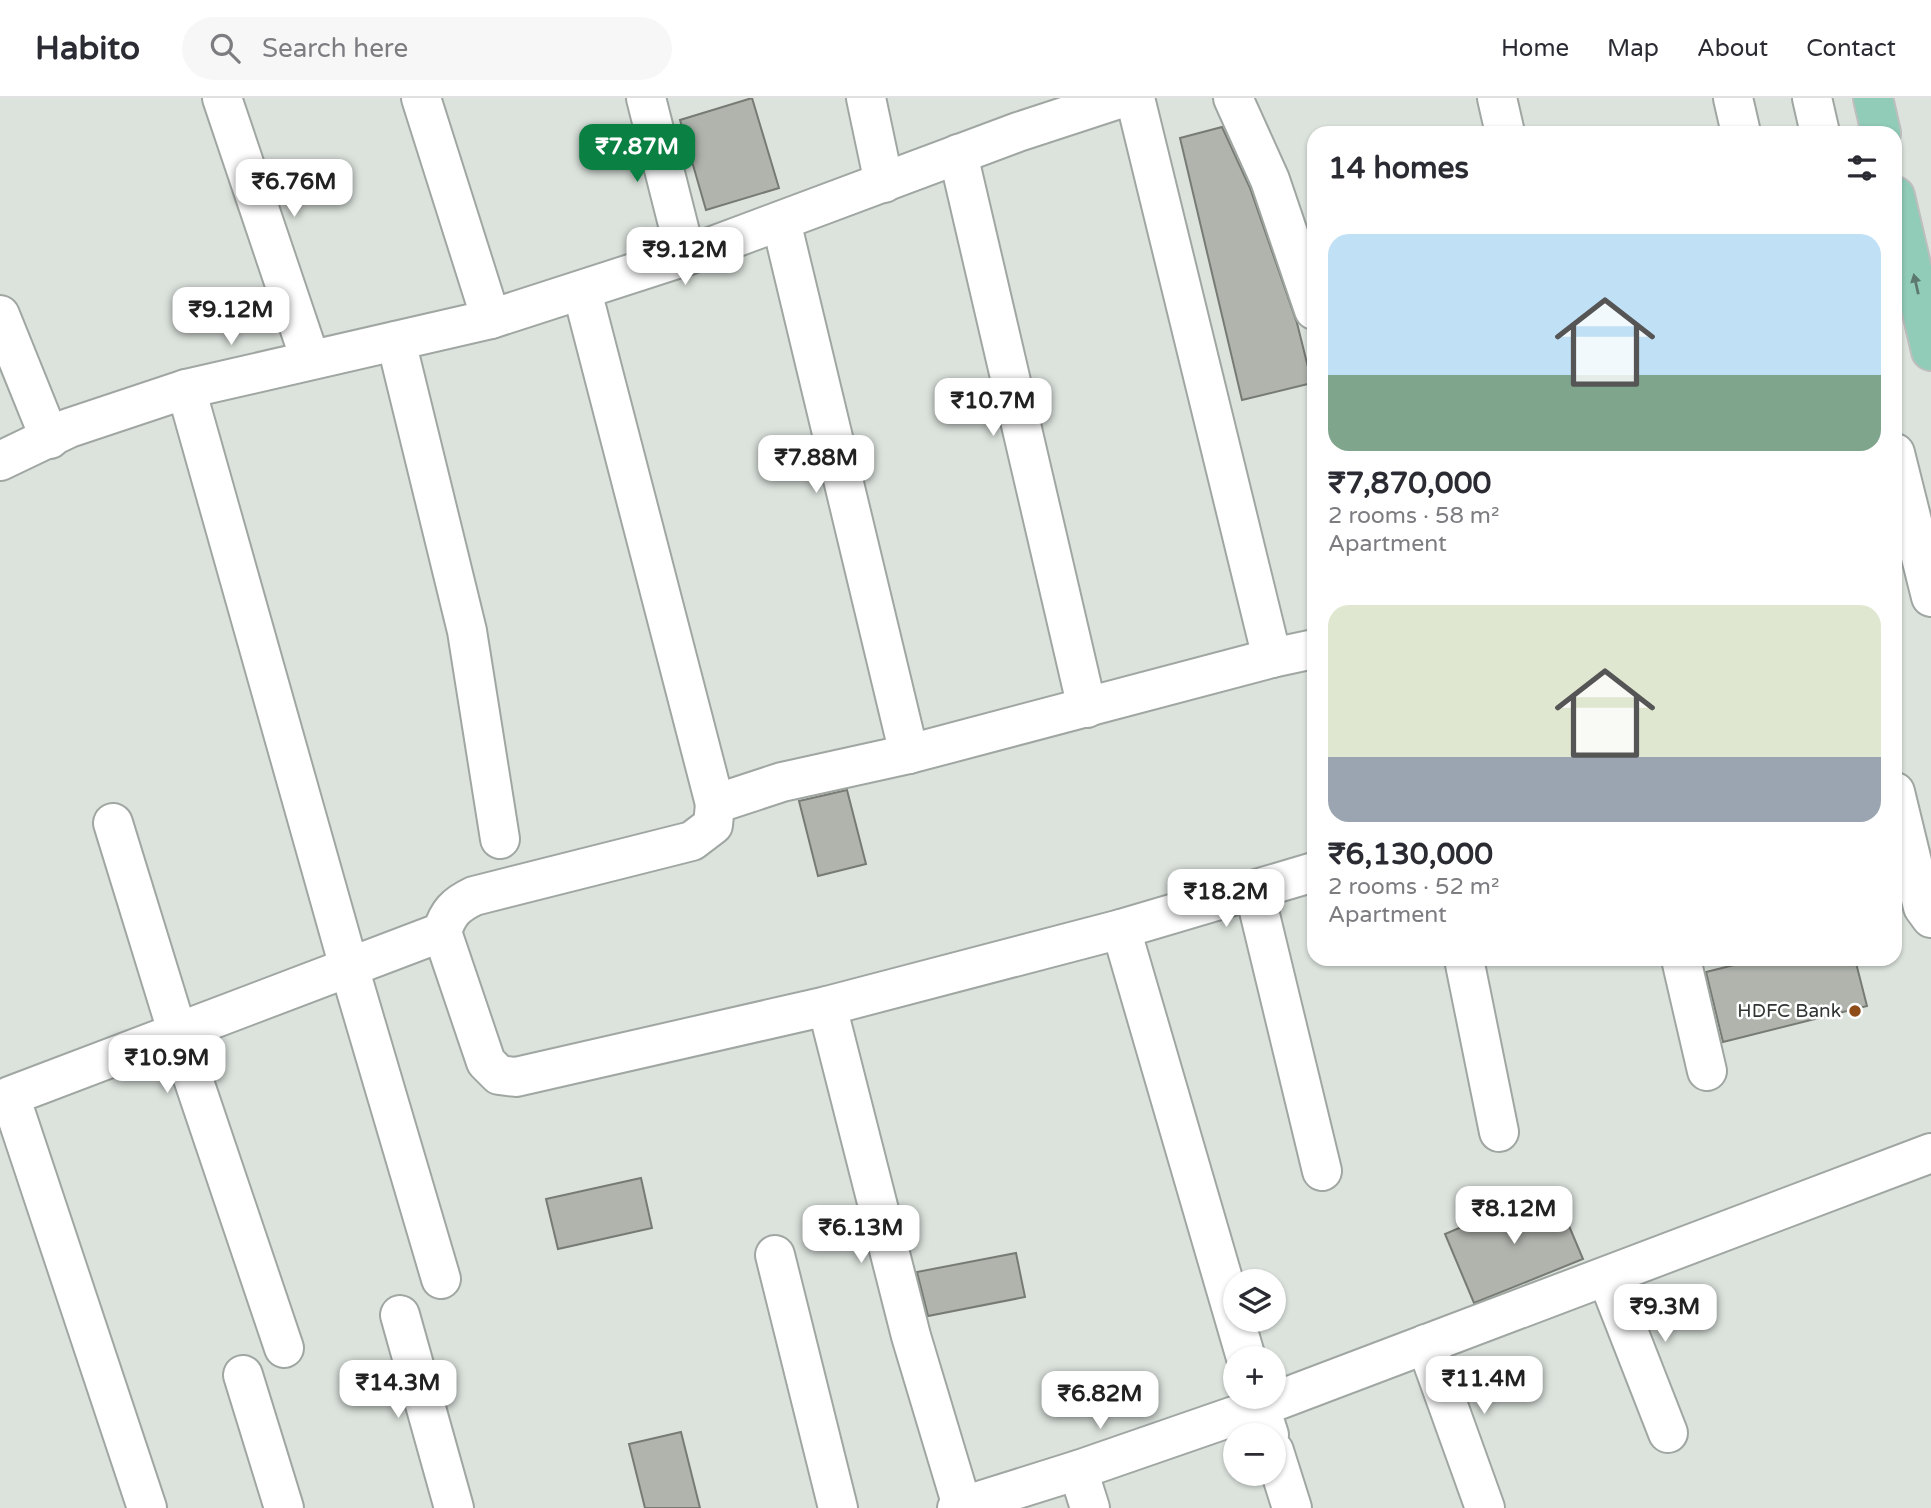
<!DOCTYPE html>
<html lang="en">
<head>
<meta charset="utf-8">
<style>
	body { margin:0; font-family:"Varela Round",sans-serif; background:#f7f7f7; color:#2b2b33; height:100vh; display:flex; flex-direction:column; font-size:26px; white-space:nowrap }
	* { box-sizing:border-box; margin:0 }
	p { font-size:23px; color:#7c7c81 }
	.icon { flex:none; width:38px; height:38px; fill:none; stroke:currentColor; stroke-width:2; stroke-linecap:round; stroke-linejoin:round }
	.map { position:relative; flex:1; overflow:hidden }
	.details { position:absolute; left:1307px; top:28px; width:595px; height:840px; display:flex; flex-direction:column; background:#fff; border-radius:21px; box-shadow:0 2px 5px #0004 }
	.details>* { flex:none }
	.buttons { position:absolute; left:1223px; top:1171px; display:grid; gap:14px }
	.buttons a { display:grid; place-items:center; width:63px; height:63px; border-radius:50%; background:#fff; box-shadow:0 2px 5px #0004; font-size:35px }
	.price { position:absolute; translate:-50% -60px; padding:0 16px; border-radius:14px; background:#fff; color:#222; font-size:23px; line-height:46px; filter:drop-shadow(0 2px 4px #0008) }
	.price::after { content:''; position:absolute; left:50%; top:42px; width:21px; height:16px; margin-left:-10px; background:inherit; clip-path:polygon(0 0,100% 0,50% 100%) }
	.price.on { background:#0b8043; color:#fff }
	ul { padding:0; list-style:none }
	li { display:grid; align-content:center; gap:14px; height:371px; padding:0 21px }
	li span { display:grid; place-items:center; height:217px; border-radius:21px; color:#555 }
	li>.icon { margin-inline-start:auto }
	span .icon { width:126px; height:126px; fill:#fffc; stroke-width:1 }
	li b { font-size:30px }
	h2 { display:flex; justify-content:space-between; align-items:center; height:84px; padding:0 21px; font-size:30px }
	header { display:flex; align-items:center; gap:42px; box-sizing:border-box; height:98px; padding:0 35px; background:#fff; border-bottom:2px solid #e1e1e2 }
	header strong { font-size:33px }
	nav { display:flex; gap:38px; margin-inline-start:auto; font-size:24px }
	.search { width:490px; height:63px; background:#f7f7f7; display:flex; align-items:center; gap:18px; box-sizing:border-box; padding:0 24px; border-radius:38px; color:#7c7c81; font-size:26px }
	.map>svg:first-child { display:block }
	.building { fill:#b0b4ad; stroke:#777b74; stroke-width:2 }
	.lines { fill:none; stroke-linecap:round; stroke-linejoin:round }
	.minor-casing { stroke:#a0a7a2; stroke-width:42 }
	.major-casing { stroke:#bdbebd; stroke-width:42 }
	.minor { stroke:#fff; stroke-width:38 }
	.major { stroke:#91ccb9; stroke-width:38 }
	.oneway { fill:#5c786f }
	.poi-dot { fill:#8e4d18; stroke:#fff; stroke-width:2.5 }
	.labels { text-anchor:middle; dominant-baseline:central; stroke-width:5; stroke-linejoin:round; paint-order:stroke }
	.poi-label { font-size:19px; fill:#313432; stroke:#fff; text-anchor:end }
</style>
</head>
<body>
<header>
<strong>Habito</strong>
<div class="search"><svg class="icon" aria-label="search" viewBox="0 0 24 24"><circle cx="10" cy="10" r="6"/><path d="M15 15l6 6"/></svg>Search here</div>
<nav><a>Home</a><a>Map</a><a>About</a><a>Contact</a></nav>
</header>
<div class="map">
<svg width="1931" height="1410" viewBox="0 0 1931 1410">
	<rect width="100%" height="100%" fill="#dce3dd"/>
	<g class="building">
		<polygon points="752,0 779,90 706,112 680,22"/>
		<polygon points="1222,29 1250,90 1297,225 1312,285 1242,302 1180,40"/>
		<polygon points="847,692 866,766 818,778 799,703"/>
		<polygon points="1758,861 1855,861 1867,908 1723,944 1706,874"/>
		<polygon points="641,1080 652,1130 558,1151 546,1101"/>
		<polygon points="1553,1090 1583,1161 1474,1205 1445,1136"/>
		<polygon points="1016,1155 1025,1199 928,1218 917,1174"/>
		<polygon points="681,1334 700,1410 645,1410 629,1346"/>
	</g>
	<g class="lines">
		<g class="minor-casing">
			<g id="minor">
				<polyline points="222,0 310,261"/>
				<polyline points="421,0 491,221 686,158 1018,34 1122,0"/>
				<polyline points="646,0 686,158"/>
				<polyline points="866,0 884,85"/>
				<polyline points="1135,0 1272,560"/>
				<polyline points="1233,0 1270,82 1314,212"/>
				<polyline points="1497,0 1505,35"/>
				<polyline points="1733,0 1741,35"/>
				<polyline points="1812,0 1820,35"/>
				<polyline points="958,56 1087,610"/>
				<polyline points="781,123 909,656"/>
				<polyline points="582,193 715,706"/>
				<polyline points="0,217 50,341"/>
				<polyline points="396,243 467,533 500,741"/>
				<polyline points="186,291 349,869 441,1181"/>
				<polyline points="1895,355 1931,499"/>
				<polyline points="0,363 69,330 186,291 491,221"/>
				<polyline points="1895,694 1923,809 1931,820"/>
				<polyline points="113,725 177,933 284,1250"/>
				<polyline points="1254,792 1322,1073"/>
				<polyline points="1121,831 1314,774"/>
				<polyline points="442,834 486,964 499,977 516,979 827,908 1121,831 1246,1260"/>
				<polyline points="1464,861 1499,1034"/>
				<polyline points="1681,861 1707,973"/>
				<polyline points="827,908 911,1238 962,1408"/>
				<polyline points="775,1157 838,1410"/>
				<polyline points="1607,1179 1668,1335"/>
				<polyline points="400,1217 454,1410"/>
				<polyline points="1426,1246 1485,1410"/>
				<polyline points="243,1277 284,1410"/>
				<polyline points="1269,1337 1260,1309 1931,1055"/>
				<polyline points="1274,1353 1292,1410"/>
				<polyline points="1078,1372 1090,1410"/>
				<path d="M147 1410 10 998 442 834C448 815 455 807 474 798L692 743 713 727 715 706 782 684 909 656 1272 560 1314 551"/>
				<polyline points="957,1410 1078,1372 1260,1309 1257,1298"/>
			</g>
		</g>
		<g class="major-casing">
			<g id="major">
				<polyline points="1873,0 1881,35"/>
				<polyline points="1895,98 1931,253"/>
			</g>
		</g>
		<use href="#minor" class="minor"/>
		<use href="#major" class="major"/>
	</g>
	<defs><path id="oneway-solid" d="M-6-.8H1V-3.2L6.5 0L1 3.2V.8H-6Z" transform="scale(1.75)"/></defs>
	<use class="oneway" href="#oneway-solid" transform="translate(1916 186) rotate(-103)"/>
	<circle class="poi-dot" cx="1855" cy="913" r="7"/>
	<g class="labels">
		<g class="poi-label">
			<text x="1841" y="913">HDFC Bank</text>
		</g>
	</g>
</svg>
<div class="buttons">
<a><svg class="icon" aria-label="layers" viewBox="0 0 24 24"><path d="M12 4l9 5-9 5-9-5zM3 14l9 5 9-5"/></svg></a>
<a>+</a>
<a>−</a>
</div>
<b class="price on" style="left:637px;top:86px">₹7.87M</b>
<b class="price" style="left:294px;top:121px">₹6.76M</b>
<b class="price" style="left:685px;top:189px">₹9.12M</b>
<b class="price" style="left:231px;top:249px">₹9.12M</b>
<b class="price" style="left:993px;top:340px">₹10.7M</b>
<b class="price" style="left:816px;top:397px">₹7.88M</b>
<b class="price" style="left:1226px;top:831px">₹18.2M</b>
<b class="price" style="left:167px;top:997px">₹10.9M</b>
<b class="price" style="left:1514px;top:1148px">₹8.12M</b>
<b class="price" style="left:861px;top:1167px">₹6.13M</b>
<b class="price" style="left:1665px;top:1246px">₹9.3M</b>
<b class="price" style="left:1484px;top:1318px">₹11.4M</b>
<b class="price" style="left:398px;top:1322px">₹14.3M</b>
<b class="price" style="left:1100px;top:1333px">₹6.82M</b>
<section class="details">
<h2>14 homes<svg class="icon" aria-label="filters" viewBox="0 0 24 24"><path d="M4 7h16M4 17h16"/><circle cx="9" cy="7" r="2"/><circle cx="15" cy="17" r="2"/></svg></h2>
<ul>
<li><span style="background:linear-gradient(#bfe0f5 65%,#7fa58c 0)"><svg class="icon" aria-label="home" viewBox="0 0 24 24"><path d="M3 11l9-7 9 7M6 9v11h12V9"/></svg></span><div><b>₹7,870,000</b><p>2 rooms · 58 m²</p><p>Apartment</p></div></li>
<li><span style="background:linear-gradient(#dfe7d0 70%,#9aa5b1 0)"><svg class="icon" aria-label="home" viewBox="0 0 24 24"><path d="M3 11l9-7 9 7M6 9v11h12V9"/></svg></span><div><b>₹6,130,000</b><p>2 rooms · 52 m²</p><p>Apartment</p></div></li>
</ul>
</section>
</div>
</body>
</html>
